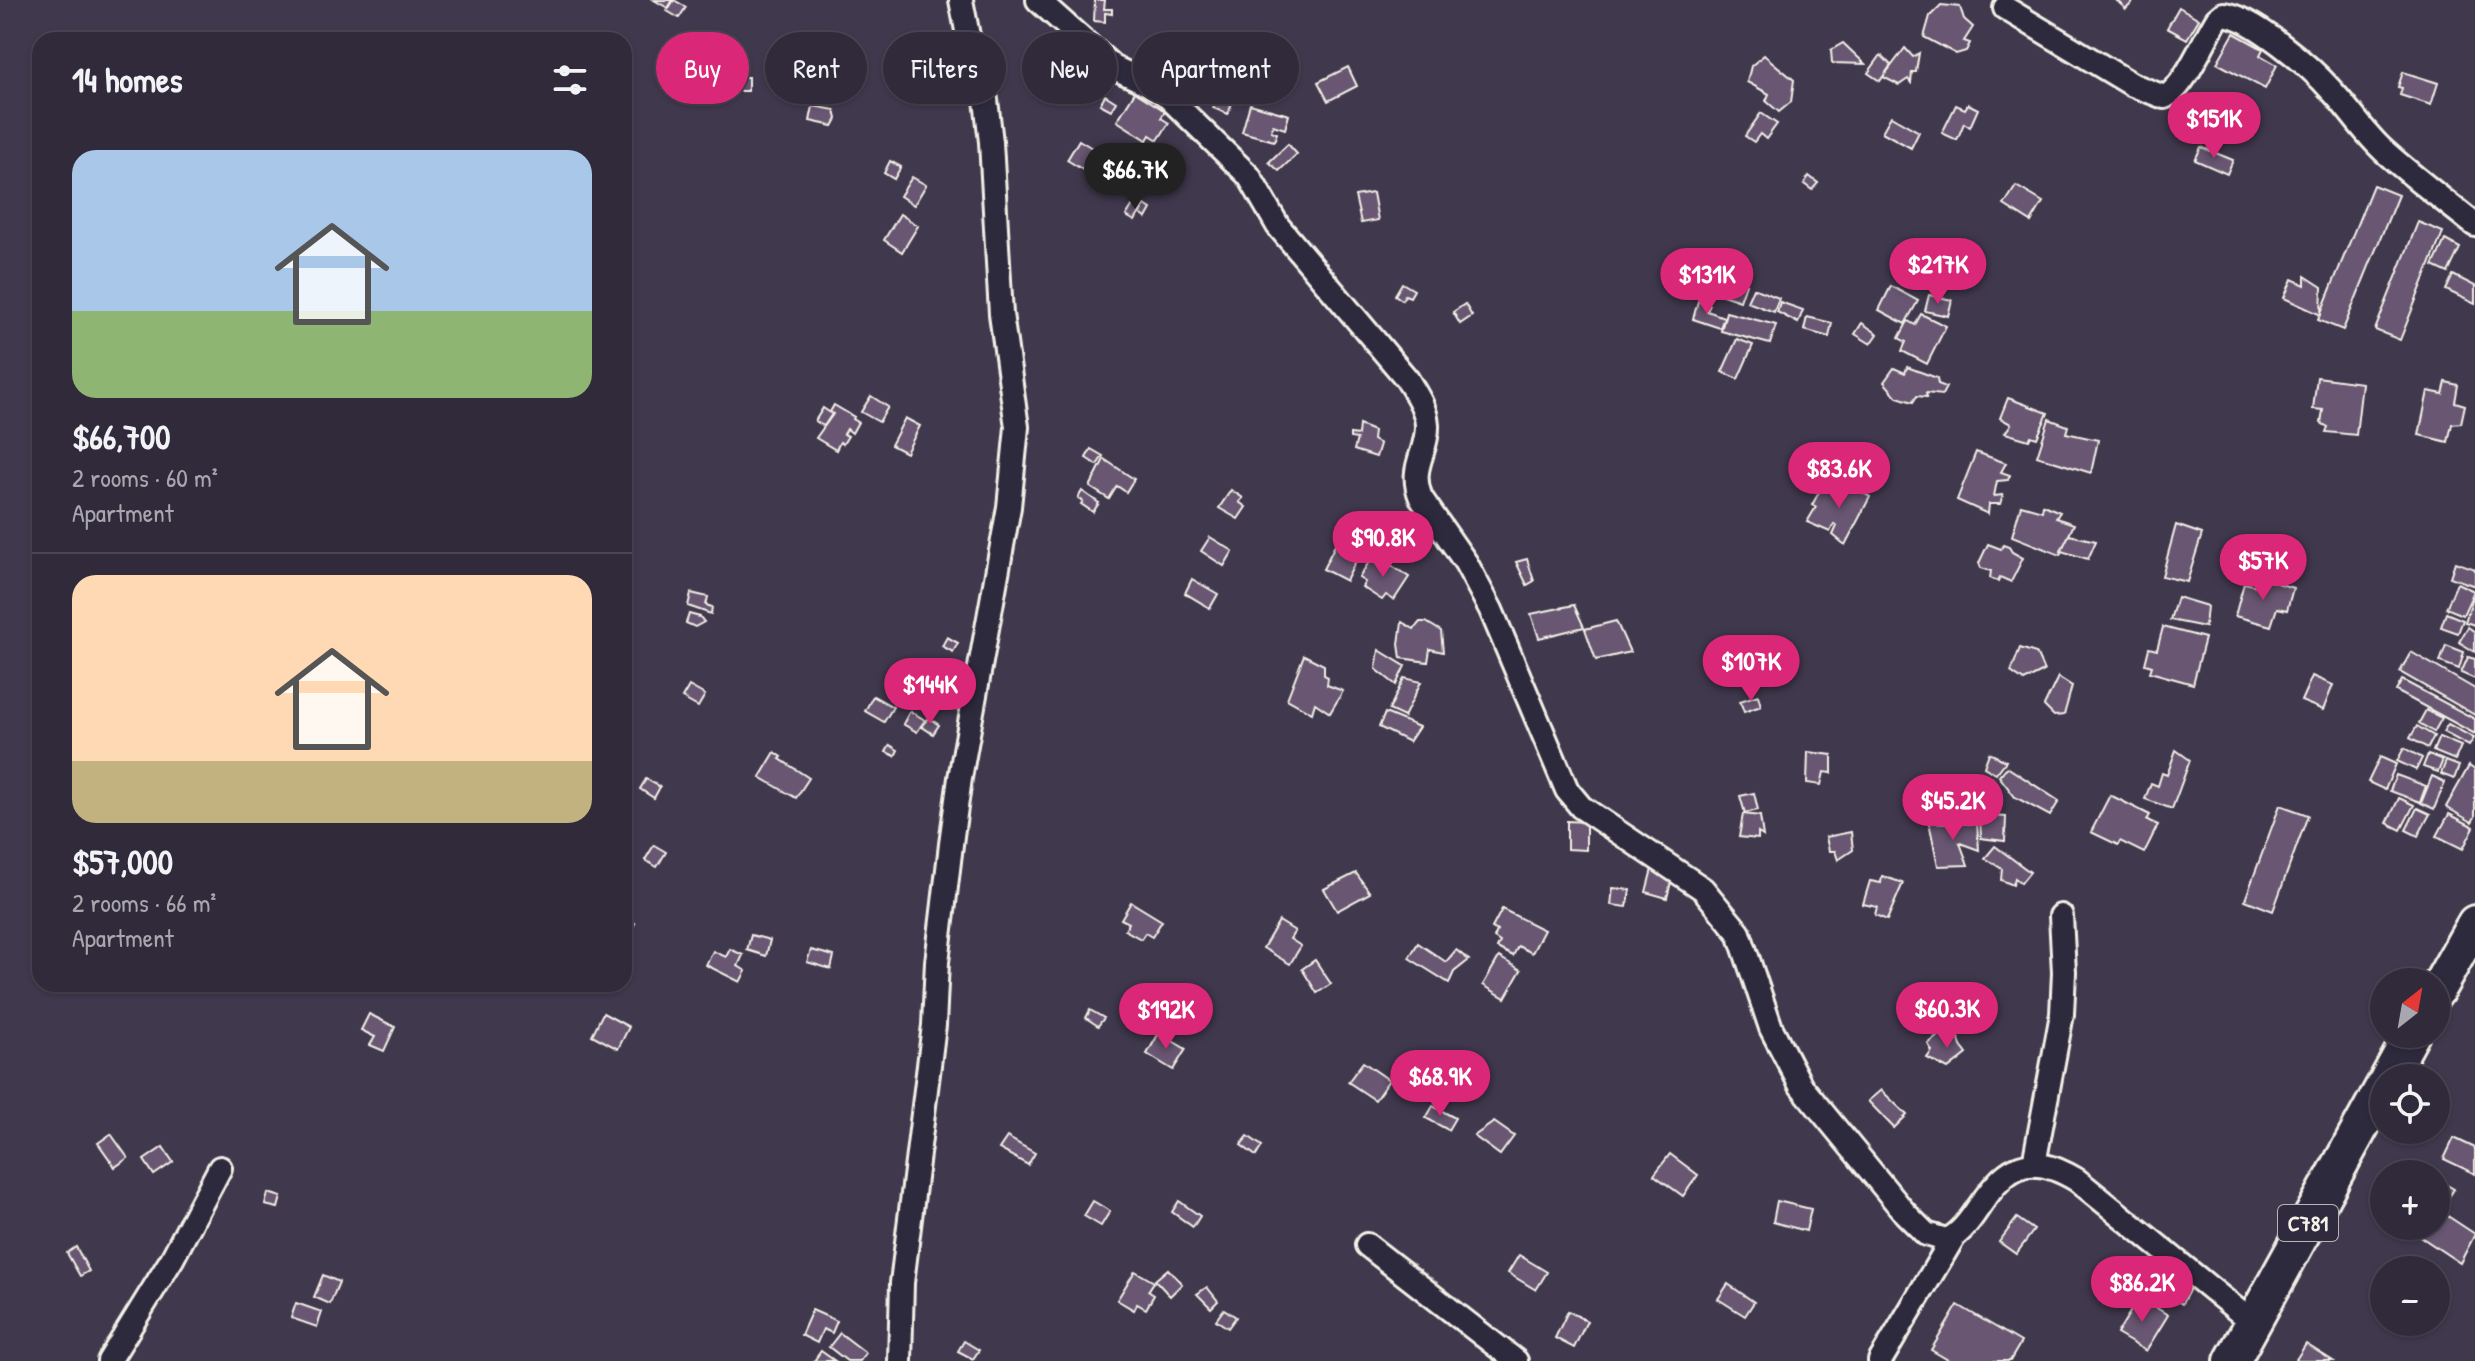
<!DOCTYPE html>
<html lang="en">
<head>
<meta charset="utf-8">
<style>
	body { margin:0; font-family:"Patrick Hand",sans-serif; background:#383242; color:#f1f3f6; height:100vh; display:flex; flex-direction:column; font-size:30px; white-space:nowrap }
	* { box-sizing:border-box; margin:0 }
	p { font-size:26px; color:#a8a7af }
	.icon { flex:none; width:44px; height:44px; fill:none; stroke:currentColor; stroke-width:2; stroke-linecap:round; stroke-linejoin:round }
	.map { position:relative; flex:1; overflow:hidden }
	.details { position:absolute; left:32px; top:32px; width:600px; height:960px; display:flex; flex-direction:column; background:#302a3a; border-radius:24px; box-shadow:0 2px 6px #0004,0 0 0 2px #4b4654 }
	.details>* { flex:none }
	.banner { position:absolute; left:656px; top:32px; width:760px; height:72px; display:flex; gap:16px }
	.needle { width:52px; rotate:31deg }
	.fabs { position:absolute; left:2370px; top:968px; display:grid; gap:16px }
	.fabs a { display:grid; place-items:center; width:80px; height:80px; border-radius:50%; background:#302a3a; box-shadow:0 2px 6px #0004,0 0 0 2px #4b4654; font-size:40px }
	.price { position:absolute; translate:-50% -68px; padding:0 18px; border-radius:28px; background:#db2777; color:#fff; font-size:26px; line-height:52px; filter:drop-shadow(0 2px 4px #0008) }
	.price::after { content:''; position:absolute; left:50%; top:48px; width:24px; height:18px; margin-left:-12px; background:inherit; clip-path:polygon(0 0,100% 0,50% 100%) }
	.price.on { background:#222; color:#fff }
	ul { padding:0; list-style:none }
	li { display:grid; align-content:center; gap:16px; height:424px; padding:0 40px }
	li+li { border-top:2px solid #4b4654 }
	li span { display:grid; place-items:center; height:248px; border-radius:24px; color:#555 }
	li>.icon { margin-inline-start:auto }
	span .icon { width:144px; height:144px; fill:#fffc; stroke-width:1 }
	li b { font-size:34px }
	h2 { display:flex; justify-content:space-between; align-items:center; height:96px; padding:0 40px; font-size:34px }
	.tag { padding:0 28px; border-radius:36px; background:#302a3a; box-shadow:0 2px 6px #0004,0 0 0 2px #4b4654; font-size:28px; line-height:72px }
	.tag.on { background:#db2777; color:#fff }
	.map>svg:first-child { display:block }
	.building { fill:#685772; stroke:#f4f1e8; stroke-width:2 }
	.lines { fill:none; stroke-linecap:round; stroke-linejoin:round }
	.street-casing { stroke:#f4f1e8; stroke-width:28 }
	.primary-casing { stroke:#f4f1e8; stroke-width:40 }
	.street { stroke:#2f2a3d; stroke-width:22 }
	.primary { stroke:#2f2a3d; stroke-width:34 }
	.labels { text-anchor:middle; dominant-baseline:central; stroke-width:8; stroke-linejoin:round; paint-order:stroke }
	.shield { fill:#2f2a3d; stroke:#b9b5b5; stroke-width:2 }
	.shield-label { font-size:22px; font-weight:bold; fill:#f4f1e8 }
</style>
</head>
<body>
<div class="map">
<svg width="2475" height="1361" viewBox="0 0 2475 1361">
	<rect width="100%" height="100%" fill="#40384d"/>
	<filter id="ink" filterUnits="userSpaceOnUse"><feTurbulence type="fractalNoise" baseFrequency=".0125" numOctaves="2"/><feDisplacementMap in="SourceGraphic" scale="16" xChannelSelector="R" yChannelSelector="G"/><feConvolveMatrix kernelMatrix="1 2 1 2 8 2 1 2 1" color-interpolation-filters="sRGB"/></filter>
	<g filter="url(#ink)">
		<g class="building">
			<polygon points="654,0 673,0 668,8"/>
			<polygon points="674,0 686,7 679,18 667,11"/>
			<polygon points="1095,0 1105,0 1104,9 1112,9 1112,14 1105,13 1105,22 1094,21"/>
			<polygon points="2116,0 2135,0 2126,9"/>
			<polygon points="1941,5 1960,7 1964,19 1973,27 1964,41 1970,43 1966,51 1956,54 1924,37 1930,16"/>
			<polygon points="2179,7 2199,19 2187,39 2167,28"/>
			<polygon points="2234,33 2263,49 2260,55 2277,65 2265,89 2217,63"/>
			<polygon points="1843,43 1865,64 1832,63 1831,50"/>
			<polygon points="1905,48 1913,57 1919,53 1916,72 1912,72 1911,83 1908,79 1899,85 1883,77"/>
			<polygon points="705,52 718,60 710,72 697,63"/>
			<polygon points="1764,55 1794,80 1791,102 1779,112 1766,101 1769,94 1747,82 1751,66"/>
			<polygon points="1881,55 1891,65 1880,81 1868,73"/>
			<polygon points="1348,67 1357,86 1328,101 1318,82"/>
			<polygon points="1226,72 1241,78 1228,114 1213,108"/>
			<polygon points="2403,72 2438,83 2431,105 2400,95 2402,88 2398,87"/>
			<rect x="717" y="77" width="31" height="14"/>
			<polygon points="1135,92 1165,111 1161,118 1169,123 1158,140 1150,135 1147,140 1117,121"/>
			<polygon points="1105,95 1116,102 1111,110 1100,104"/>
			<polygon points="1250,104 1289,115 1285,129 1273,125 1271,131 1277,133 1274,141 1242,132"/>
			<polygon points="1968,104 1978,109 1970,127 1964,123 1957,140 1942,133 1956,105 1965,109"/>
			<polygon points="813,106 835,110 837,119 833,126 810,121"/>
			<polygon points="1761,113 1777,124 1766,139 1760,134 1754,142 1745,136"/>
			<polygon points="1891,116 1919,132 1911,148 1882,132"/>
			<polygon points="1079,140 1097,151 1085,171 1067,160"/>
			<polygon points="1288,144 1297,154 1279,171 1269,162"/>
			<polygon points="2201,147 2233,160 2227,174 2195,160"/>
			<polygon points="890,161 901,167 894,179 884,173"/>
			<polygon points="1134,162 1157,174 1145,194 1123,181"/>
			<polygon points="1809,176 1818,183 1812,190 1804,184"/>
			<polygon points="912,177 926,185 914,205 900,196"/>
			<polygon points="2373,185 2398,195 2343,330 2318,320"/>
			<polygon points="2016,186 2043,202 2031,222 2004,205"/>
			<polygon points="1373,193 1378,220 1361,223 1355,196"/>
			<polygon points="1136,200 1144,205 1135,221 1126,216"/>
			<polygon points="1145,205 1151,209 1146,218 1140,214"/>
			<polygon points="900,214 918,226 902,252 884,240"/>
			<polygon points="2418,222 2443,232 2400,340 2375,330"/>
			<polygon points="2445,240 2460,248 2448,273 2433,266"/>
			<polygon points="1710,272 1746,284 1740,301 1705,289"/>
			<polygon points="2453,275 2475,286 2475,304 2446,290"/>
			<polygon points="2305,276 2322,287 2321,315 2284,298 2292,279 2305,285"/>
			<polygon points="1402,283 1414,290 1410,297 1405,295 1402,300 1395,295"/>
			<polygon points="1891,286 1918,301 1905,324 1879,310"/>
			<polygon points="1753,288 1779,298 1774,312 1747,302"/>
			<polygon points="1929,295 1952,300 1948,316 1925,311"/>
			<polygon points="1698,301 1710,305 1707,311 1724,317 1720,328 1693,319"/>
			<polygon points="1780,302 1803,310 1798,323 1777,312"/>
			<polygon points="1465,304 1472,316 1460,324 1453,312"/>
			<polygon points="1726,312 1776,325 1770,344 1721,331"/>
			<polygon points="1921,314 1946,326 1927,364 1902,351 1906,342 1899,338 1908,321 1915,325"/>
			<polygon points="1807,317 1832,323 1829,337 1804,330"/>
			<polygon points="1862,323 1878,334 1871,344 1855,334"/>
			<polygon points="1737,339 1753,345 1738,379 1722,372"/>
			<polygon points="1907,367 1937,378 1938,384 1946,387 1942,395 1926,393 1927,397 1917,396 1913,402 1897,397 1884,382 1894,368 1905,373"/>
			<polygon points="2317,377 2362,383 2356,435 2326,432 2328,427 2321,423 2323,410 2313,409"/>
			<polygon points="2446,382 2458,385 2455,402 2465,405 2461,423 2452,424 2448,442 2419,435 2428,391 2443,394"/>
			<polygon points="871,396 888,407 879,422 861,412"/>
			<polygon points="2008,398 2048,413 2037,438 2031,436 2029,440 2005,433 2011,424 2000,418"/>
			<polygon points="834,405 854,417 853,419 858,422 852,433 847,429 844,434 848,436 843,444 840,442 836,450 816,438 833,414 830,412"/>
			<polygon points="823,408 832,414 824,426 815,421"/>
			<polygon points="905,418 920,426 906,453 891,445"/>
			<polygon points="2049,419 2068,426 2066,433 2098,440 2091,473 2037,456"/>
			<polygon points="1359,425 1374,431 1373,440 1380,444 1376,457 1354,450 1357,439 1350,438 1350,434 1358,435"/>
			<polygon points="1091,449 1103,456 1097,465 1086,458"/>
			<polygon points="1976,452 2006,463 2001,472 2010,475 2008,480 1997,481 1994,496 2003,495 2000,504 1989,504 1988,514 1957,500"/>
			<polygon points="1104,459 1134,479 1126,492 1117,486 1109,499 1090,487"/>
			<polygon points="1844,482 1870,497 1845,545 1833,535 1837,526 1834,524 1830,532 1807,522 1816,507 1812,505 1823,485 1839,491"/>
			<polygon points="1231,490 1243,498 1239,502 1246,507 1238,519 1219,508"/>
			<polygon points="1082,491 1099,503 1093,512 1081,504 1083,501 1078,498"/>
			<polygon points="2021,505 2042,511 2043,505 2060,512 2056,518 2074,524 2060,555 2012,536"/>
			<polygon points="2176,525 2202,534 2187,582 2162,576"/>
			<polygon points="2069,535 2096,541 2088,559 2061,551"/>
			<polygon points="1210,537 1233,551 1224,566 1201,551"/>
			<polygon points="1337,541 1360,553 1346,581 1323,569"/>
			<polygon points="1988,544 2001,549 2003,545 2009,547 2012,552 2023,558 2011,582 2000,577 1998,581 1990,578 1991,571 1981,568 1979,563"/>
			<polygon points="1374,554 1409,577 1394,600 1386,595 1382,600 1362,587 1365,582 1359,578"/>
			<polygon points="1527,559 1534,581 1527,585 1516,562"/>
			<polygon points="2455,562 2475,569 2475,586 2450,577"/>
			<polygon points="1192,579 1218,594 1210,608 1185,593"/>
			<polygon points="2265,579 2293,588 2287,610 2277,608 2271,626 2235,616 2244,583 2262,587"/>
			<polygon points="2457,583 2474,591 2463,615 2446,608"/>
			<polygon points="691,593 708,597 706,605 712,607 711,614 688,606"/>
			<polygon points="2177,597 2207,606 2205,627 2170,620"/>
			<polygon points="2473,597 2475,598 2475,625 2465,622"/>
			<polygon points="1574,605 1584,627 1539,638 1531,614"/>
			<polygon points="2446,613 2463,620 2458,633 2441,627"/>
			<polygon points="689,614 700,617 704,622 695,627 686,623"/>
			<polygon points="1616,621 1630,652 1596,660 1585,629"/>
			<polygon points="1402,622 1414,629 1420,622 1426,622 1441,631 1443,652 1430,649 1428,662 1401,658 1399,644"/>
			<polygon points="2163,627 2205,638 2193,684 2150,672 2152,666 2145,664 2149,648 2157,650"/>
			<polygon points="2468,627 2475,632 2475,652 2459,642"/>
			<polygon points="947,637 958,643 953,652 942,646"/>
			<polygon points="2446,645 2464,652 2459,669 2440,662"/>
			<polygon points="2020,648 2036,653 2044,671 2024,681 2011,672"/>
			<polygon points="1756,649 1760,666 1736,671 1732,654"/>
			<polygon points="1379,650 1405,666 1396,685 1376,669"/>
			<polygon points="2411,652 2475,689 2475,715 2400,672"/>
			<polygon points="1304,655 1324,665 1324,675 1328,677 1327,685 1343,691 1330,713 1315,703 1312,713 1287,699"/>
			<polygon points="2468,657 2475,659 2475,679 2461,673"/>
			<polygon points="2312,676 2333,685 2323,710 2301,701"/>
			<polygon points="2058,677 2072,686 2064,715 2054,716 2044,706"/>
			<polygon points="1404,678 1421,682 1404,717 1389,710"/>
			<polygon points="2402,680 2475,719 2475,734 2396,691"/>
			<polygon points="689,686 705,695 698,707 682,698"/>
			<polygon points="1758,695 1761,706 1744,712 1740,701"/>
			<polygon points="873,696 893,707 884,722 865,711"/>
			<polygon points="2426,710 2442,718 2434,732 2419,723"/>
			<polygon points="910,711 925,720 917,732 903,724"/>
			<polygon points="1385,713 1419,727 1409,742 1379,727"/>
			<polygon points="929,718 939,725 933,734 921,726"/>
			<polygon points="2448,724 2474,738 2469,746 2443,732"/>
			<polygon points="2417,726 2434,736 2428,748 2410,738"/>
			<polygon points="2439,737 2461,746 2455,760 2433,751"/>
			<polygon points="890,745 898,750 895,756 886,752"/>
			<polygon points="2404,748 2422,758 2416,770 2397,761"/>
			<polygon points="2176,750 2190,760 2172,809 2145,799 2151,783 2158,786 2162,773 2167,775"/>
			<polygon points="775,752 782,757 780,759 809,778 796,798 760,777"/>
			<polygon points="1808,752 1832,755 1832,773 1824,772 1821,785 1807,783"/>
			<polygon points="1989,753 2006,761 1996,774 1984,767"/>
			<polygon points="2428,754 2443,760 2438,772 2423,767"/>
			<polygon points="2380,757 2396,764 2385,790 2368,782"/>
			<polygon points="2446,761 2459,766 2454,779 2441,774"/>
			<polygon points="2469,766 2475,770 2475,817 2472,822 2446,807"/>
			<polygon points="2007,767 2059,801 2050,816 2015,797 1999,776"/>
			<polygon points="2396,775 2426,786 2420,802 2390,791"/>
			<polygon points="2432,776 2445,782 2434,809 2421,803"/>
			<polygon points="1978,777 1992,778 1989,794 1975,791"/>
			<polygon points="646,779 660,787 654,798 640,789"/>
			<polygon points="1754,793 1758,810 1745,813 1740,796"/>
			<polygon points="2110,795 2150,815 2147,820 2158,825 2144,853 2120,841 2118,845 2091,832"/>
			<polygon points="2399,798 2414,805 2401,830 2387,823"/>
			<polygon points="2280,805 2308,815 2273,911 2245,900"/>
			<polygon points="2417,808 2430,814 2418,836 2406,830"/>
			<polygon points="1743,814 1760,816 1763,836 1758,833 1758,839 1739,837"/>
			<polygon points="2449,814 2474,827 2463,849 2437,836"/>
			<polygon points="1980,815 2006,817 2005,841 1981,838"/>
			<polygon points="1567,821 1586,822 1586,850 1567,849"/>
			<polygon points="1929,822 1977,824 1979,850 1960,843 1968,865 1938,866"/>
			<polygon points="1851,832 1853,850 1838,860 1835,851 1829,851 1826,837"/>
			<polygon points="654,845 666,852 657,867 645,860"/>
			<polygon points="1995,846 2030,872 2021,883 2015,878 2013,885 2001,880 2002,869 1985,858"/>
			<polygon points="1653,865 1674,870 1667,898 1646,892"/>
			<polygon points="1356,873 1370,893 1337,911 1324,889"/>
			<polygon points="1882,876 1903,883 1887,920 1875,915 1877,907 1863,904 1870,881 1881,883"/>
			<polygon points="1613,888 1630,890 1627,907 1611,905"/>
			<polygon points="1131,902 1162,921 1152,937 1145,933 1141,939 1125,930 1129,923 1121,919"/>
			<polygon points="1502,909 1544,930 1532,953 1518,946 1513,956 1497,948 1500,942 1494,938 1497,931 1492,928"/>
			<polygon points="624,916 635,923 631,931 624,927"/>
			<polygon points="1279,921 1295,931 1290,939 1301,946 1290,964 1263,948"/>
			<polygon points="751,935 770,940 766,956 747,950"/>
			<polygon points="624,938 633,941 626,960 624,960"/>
			<polygon points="1418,943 1446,962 1456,950 1469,960 1454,972 1449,983 1409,958"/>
			<polygon points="730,949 743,955 738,966 746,971 740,982 706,965 713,951 726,957"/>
			<polygon points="811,950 834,956 831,969 807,962"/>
			<polygon points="1499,957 1521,970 1505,998 1483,985"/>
			<polygon points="1315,960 1331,984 1317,993 1302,969"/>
			<polygon points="1090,1010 1104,1018 1098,1026 1086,1018"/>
			<polygon points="1161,1010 1171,1016 1162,1032 1151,1025"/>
			<polygon points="603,1013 629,1027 618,1049 592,1035"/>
			<polygon points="369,1014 395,1027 384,1051 370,1045 375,1037 361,1030"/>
			<polygon points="1932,1015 1936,1026 1926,1033 1920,1026"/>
			<polygon points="1956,1029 1961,1046 1967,1054 1948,1069 1927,1058 1932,1051 1928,1044 1944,1031 1948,1035"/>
			<polygon points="1159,1033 1186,1049 1173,1070 1147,1054"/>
			<polygon points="1363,1062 1389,1080 1375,1100 1348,1082"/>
			<polygon points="1881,1090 1907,1115 1894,1128 1868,1101"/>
			<polygon points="1433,1106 1455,1118 1448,1130 1426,1118"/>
			<polygon points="1494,1122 1514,1136 1500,1155 1474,1136"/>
			<polygon points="111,1134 128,1158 115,1167 98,1143"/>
			<polygon points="1248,1136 1262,1146 1256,1156 1241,1145"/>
			<polygon points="1007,1137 1035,1153 1028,1165 999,1149"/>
			<polygon points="2454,1138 2475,1148 2475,1174 2444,1159"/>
			<polygon points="163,1147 173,1162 154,1175 144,1160"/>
			<polygon points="1670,1154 1698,1175 1683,1196 1654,1175"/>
			<polygon points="2436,1179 2454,1189 2436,1217"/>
			<polygon points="268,1193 281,1197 278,1208 265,1205"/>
			<polygon points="1093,1201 1110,1211 1101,1226 1084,1216"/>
			<polygon points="1179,1201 1200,1216 1193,1227 1172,1212"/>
			<polygon points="1777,1201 1811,1209 1806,1231 1773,1222"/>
			<polygon points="2437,1209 2475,1234 2460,1263 2418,1235 2424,1226 2436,1226"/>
			<polygon points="2017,1218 2034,1230 2016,1254 1999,1242"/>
			<polygon points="76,1247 89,1271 80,1276 67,1253"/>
			<polygon points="1519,1255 1547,1272 1536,1290 1508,1273"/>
			<polygon points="2161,1268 2192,1285 2182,1304 2151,1287"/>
			<polygon points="1168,1269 1182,1284 1170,1296 1155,1280"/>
			<polygon points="1135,1271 1154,1282 1148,1291 1154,1295 1146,1309 1137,1304 1134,1310 1117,1300"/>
			<polygon points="323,1275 339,1282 330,1304 314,1297"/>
			<polygon points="1728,1284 1754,1302 1745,1316 1718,1299"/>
			<polygon points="1207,1287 1218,1301 1211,1308 1197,1294"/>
			<polygon points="2139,1297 2168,1315 2146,1351 2117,1334"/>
			<polygon points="296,1303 322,1312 317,1327 291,1318"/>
			<polygon points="1958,1305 2021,1342 2010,1361 1950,1361 1931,1350"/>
			<polygon points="1224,1309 1236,1317 1228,1328 1216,1320"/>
			<polygon points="812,1310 837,1321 832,1333 823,1329 817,1343 801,1335"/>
			<polygon points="1568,1311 1587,1321 1574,1348 1555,1338"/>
			<polygon points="840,1333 866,1353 860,1361 847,1361 829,1347"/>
			<polygon points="964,1341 979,1350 973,1359 958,1351"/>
			<polygon points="2306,1344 2333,1361 2295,1361"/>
			<polygon points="821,1351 835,1361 814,1361"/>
		</g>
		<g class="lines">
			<g class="street-casing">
				<g id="street">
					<path d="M1038 0 1113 67 1161 90 1249 176 1278 226 1407 379C1416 394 1426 408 1427 425 1428 453 1408 467 1421 498L1466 563 1491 610 1567 790 1581 807 1703 889 1739 933 1771 1028 1801 1086 1905 1213 1926 1234 1946 1240C1958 1236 1967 1224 1974 1214 2004 1169 2024 1148 2077 1180L2253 1323"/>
					<path d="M2005 8 2133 85 2164 97C2184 90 2204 39 2217 19L2223 14C2252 16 2312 68 2332 91 2350 110 2364 133 2384 151 2413 177 2445 201 2475 225"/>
					<polyline points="2034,1164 2062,1014 2064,972 2061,916"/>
					<polyline points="1367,1245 1516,1361"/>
					<polyline points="109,1361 172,1259 220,1168"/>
					<polyline points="900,1361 902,1283 934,1025 937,962 952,836 960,778 1009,507 1017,427 1001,314 991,142 986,100 972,56 961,0"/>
					<polyline points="1880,1361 1953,1238"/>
				</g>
			</g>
			<g class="primary-casing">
				<g id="primary">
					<polyline points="2436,992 2475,923"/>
					<polyline points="2388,1078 2412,1034"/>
					<polyline points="2232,1361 2384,1085"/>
				</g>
			</g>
			<use href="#street" class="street"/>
			<use href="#primary" class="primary"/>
		</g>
	</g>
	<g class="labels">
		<rect class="shield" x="2278" y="1205" width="60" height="36" rx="6"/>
		<g class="shield-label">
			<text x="2308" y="1223">C781</text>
		</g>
	</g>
</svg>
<div class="fabs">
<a><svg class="needle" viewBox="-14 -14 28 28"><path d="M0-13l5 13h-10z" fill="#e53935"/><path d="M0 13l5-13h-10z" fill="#a8a7af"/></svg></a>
<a><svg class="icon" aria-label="locate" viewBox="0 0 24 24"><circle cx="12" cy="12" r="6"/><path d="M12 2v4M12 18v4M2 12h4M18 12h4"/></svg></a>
<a>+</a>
<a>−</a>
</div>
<b class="price" style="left:2214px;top:160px">$151K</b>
<b class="price on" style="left:1135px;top:211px">$66.7K</b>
<b class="price" style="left:1938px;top:306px">$217K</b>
<b class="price" style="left:1707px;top:316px">$131K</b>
<b class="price" style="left:1839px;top:510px">$83.6K</b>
<b class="price" style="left:1383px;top:579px">$90.8K</b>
<b class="price" style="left:2263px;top:602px">$57K</b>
<b class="price" style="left:1751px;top:703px">$107K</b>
<b class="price" style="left:930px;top:726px">$144K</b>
<b class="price" style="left:1953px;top:842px">$45.2K</b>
<b class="price" style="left:1947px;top:1050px">$60.3K</b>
<b class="price" style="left:1166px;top:1051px">$192K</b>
<b class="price" style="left:1440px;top:1118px">$68.9K</b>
<b class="price" style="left:2142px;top:1324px">$86.2K</b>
<div class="banner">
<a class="tag on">Buy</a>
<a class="tag">Rent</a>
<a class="tag">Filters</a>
<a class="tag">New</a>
<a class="tag">Apartment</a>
</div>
<section class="details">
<h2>14 homes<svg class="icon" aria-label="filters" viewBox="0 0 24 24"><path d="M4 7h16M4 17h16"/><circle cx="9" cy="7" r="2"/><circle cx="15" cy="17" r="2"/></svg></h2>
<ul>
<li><span style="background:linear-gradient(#a9c7e8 65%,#8fb573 0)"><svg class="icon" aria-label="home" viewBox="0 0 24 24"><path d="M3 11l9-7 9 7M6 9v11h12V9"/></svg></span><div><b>$66,700</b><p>2 rooms · 60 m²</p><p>Apartment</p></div></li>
<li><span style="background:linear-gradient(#ffd9b3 75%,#c2b280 0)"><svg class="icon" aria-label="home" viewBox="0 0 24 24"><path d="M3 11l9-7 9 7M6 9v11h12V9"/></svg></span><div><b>$57,000</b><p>2 rooms · 66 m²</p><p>Apartment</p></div></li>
</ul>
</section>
</div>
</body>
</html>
